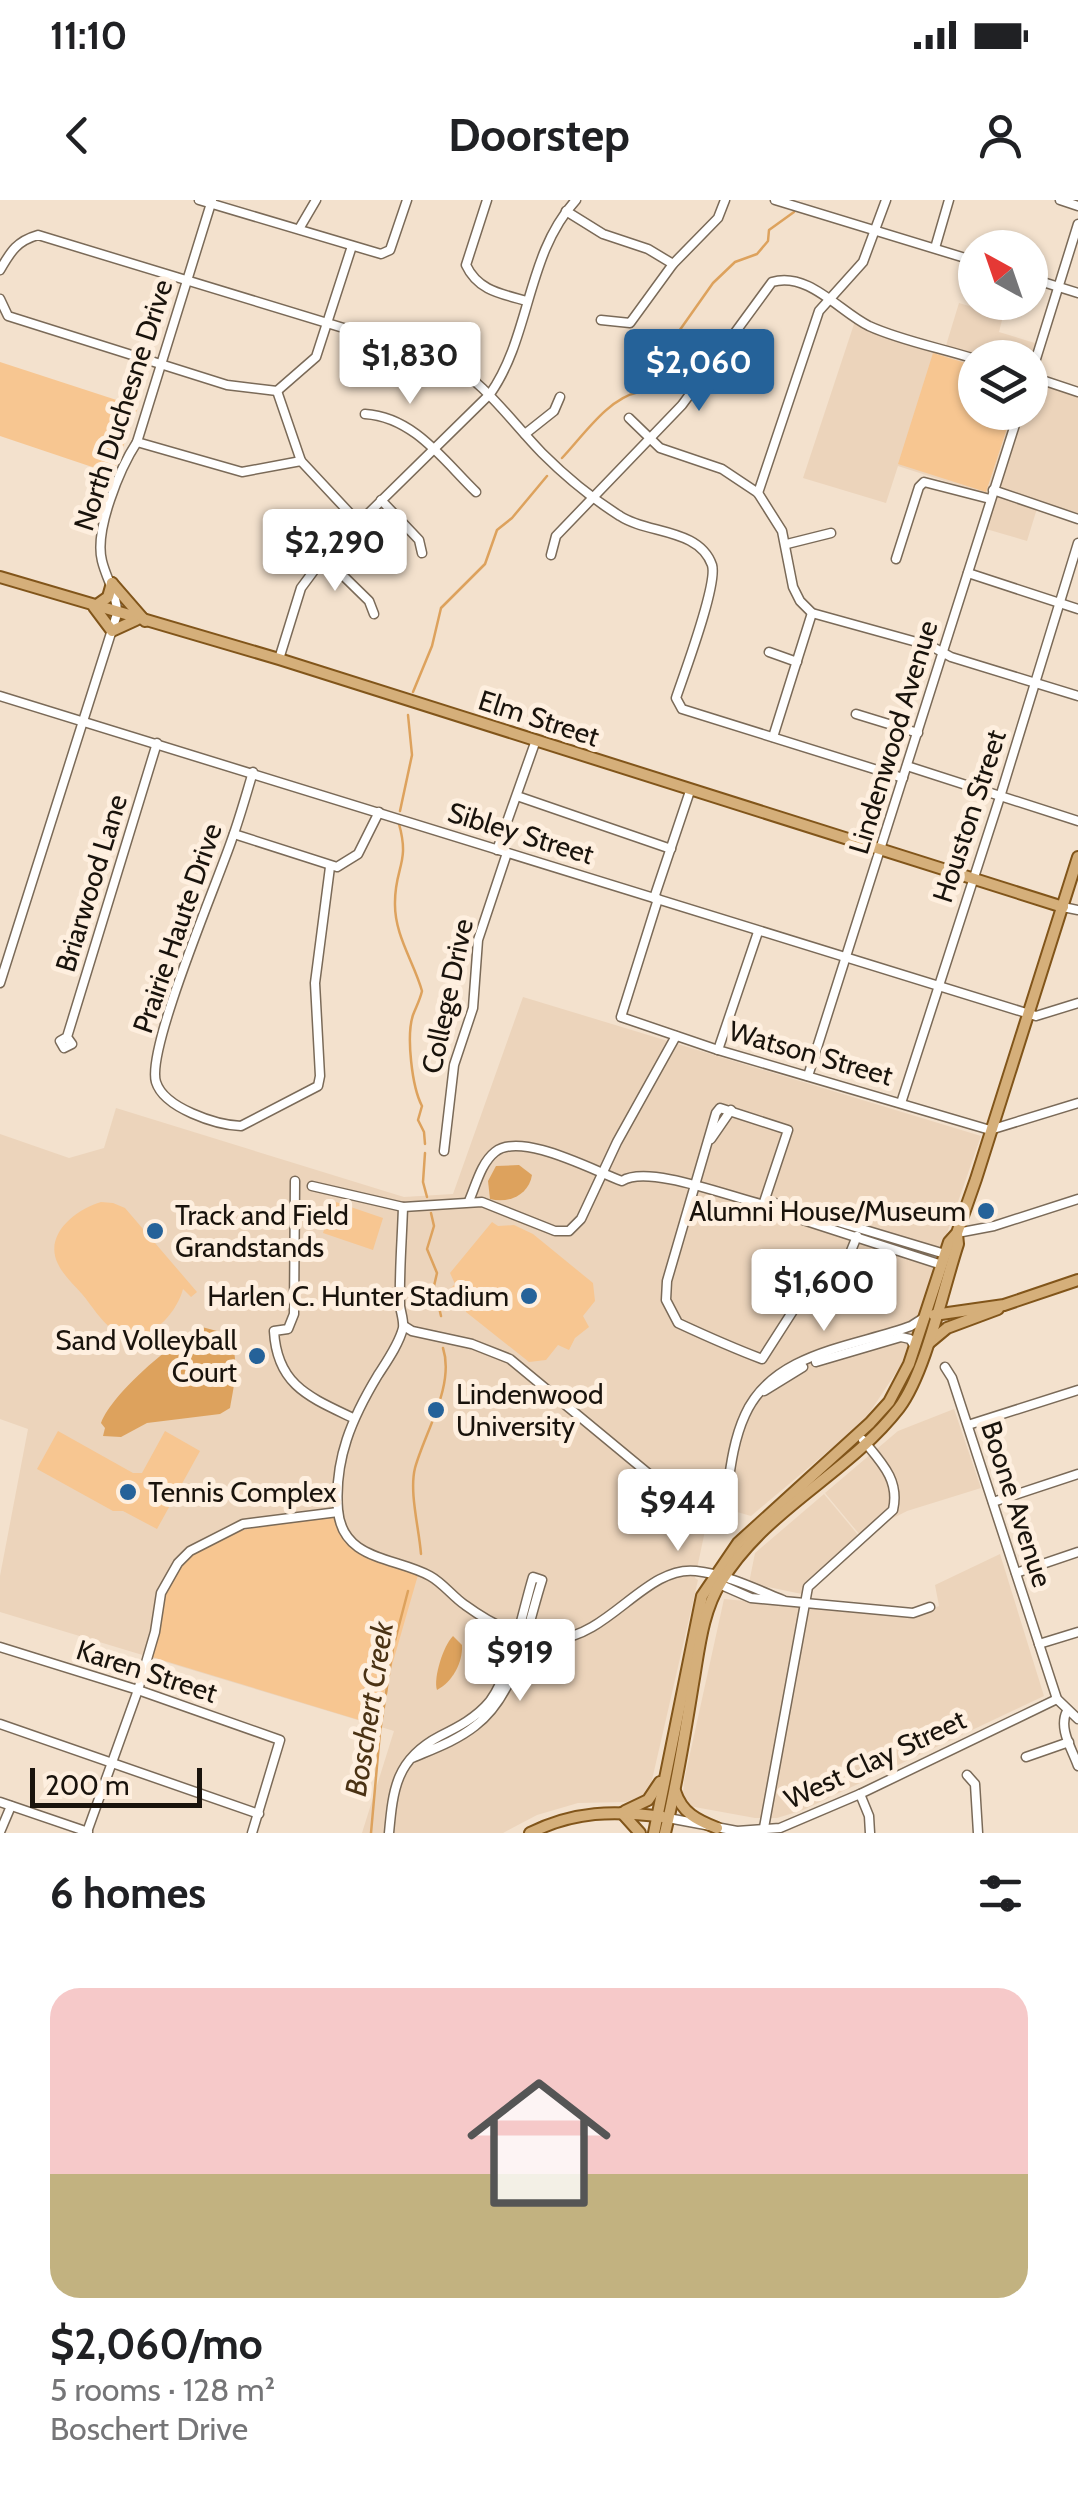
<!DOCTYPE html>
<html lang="en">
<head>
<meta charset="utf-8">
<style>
	body { margin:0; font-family:Cabin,sans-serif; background:#f2f2f2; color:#202124; height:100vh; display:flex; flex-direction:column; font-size:38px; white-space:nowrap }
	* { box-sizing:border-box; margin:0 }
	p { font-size:32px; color:#757577 }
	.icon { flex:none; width:55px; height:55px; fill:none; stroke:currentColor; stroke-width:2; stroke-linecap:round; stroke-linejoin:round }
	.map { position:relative; height:1633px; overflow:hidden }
	.panel { display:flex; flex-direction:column; background:#fff; flex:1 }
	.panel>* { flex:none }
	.needle { width:65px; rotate:320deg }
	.controls { position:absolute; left:958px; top:30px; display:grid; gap:20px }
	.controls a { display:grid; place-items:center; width:90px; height:90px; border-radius:50%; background:#fff; box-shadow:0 2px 8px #0004; font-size:50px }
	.scale { position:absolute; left:30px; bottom:25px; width:172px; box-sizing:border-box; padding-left:10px; border:5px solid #19130c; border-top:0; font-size:28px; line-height:35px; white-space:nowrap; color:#19130c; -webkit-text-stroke:8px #feefdf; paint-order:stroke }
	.price { position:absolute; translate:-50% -85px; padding:0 22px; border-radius:10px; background:#fff; color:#222; font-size:32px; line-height:65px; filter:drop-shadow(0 2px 5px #0008) }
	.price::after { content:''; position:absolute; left:50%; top:60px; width:30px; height:22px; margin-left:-15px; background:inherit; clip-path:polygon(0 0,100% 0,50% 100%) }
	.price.selected { background:#256299; color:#fff }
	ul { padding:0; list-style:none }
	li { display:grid; align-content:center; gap:20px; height:530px; padding:0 50px }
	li+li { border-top:2px solid #e0e0e0 }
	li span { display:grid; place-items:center; height:310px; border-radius:30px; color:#555 }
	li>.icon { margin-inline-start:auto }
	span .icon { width:180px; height:180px; fill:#fffc; stroke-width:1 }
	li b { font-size:42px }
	h2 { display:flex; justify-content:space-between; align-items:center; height:120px; padding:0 50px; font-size:42px }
	.status { display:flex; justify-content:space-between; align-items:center; height:70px; padding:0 50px; background:#fff; direction:ltr }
	.status svg { height:28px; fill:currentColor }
	header { display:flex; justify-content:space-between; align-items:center; height:130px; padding:0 50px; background:#fff; font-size:45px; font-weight:700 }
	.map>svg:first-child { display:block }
	.built { fill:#ecd4bb }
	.green { fill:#f7c691 }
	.water { fill:#dda25d }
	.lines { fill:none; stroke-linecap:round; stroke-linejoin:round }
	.stream { stroke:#dda25d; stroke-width:2.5 }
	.minor-casing { stroke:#7a6a58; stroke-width:11 }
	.major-casing { stroke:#81551a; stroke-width:14 }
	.minor { stroke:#fff; stroke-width:8 }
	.major { stroke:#d5af7a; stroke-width:10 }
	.poi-dot { fill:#256299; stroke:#feefdf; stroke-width:4 }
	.labels { text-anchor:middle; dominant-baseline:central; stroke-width:10; stroke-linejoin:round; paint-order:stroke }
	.street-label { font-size:28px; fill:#19130c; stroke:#feefdf }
	.poi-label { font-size:28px; fill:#19130c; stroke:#feefdf; text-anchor:end }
	.water-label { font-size:30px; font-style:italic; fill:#4a3214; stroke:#feefdf }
</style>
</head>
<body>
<div class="status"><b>11:10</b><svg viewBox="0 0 49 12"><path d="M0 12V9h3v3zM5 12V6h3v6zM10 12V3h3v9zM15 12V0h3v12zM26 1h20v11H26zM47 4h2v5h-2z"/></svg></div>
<header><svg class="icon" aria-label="back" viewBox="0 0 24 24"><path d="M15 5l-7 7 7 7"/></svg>Doorstep<svg class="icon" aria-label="person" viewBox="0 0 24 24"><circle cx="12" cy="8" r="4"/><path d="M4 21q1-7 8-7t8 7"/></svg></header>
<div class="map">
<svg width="1078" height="1633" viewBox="0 0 1078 1633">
	<rect width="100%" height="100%" fill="#f3e1cd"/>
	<g class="built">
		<polygon points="959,103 1003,116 999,132 1038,144 1030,168 1030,158 975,158 975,212 1030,212 1030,180 1078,195 1078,313 1039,302 1027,341 986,329 995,299 988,295 898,266 886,303 803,278 855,121 869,130 944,152"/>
		<polygon points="523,797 981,936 901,1165 864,1221 751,1316 675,1294 674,1300 710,1307 695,1378 698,1380 649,1593 626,1602 578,1603 537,1615 503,1633 362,1633 394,1531 0,1412 0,1376 28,1229 0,1219 0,934 69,958 104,948 116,908 404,997 453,994"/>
		<polygon points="954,1209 981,1288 907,1311 860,1335 825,1293 898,1231"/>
		<polygon points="824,1294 859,1336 807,1382 802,1394 749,1383 755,1353"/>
		<polygon points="1000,1354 1044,1496 803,1610 777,1618 755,1618 689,1606 683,1594 684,1581 724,1399 914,1417 939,1406 935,1385"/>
	</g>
	<g class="green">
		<polygon points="933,153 975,166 975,212 1012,213 986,292 898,264"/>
		<polygon points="0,162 138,207 113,274 0,236"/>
		<polygon points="333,1001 383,1018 373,1050 323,1033"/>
		<path d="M101 1002 113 1003 125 1008 197 1092 191 1097 183 1089C176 1116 143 1151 113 1130 101 1121 92 1106 82 1094 74 1085 63 1075 58 1064 43 1034 77 1009 101 1002Z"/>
		<polygon points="492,1022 498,1026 514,1025 533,1034 593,1083 595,1101 583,1116 589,1127 575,1138 569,1150 558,1145 546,1160 529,1162 466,1112 462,1091 451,1088 455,1084 450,1073"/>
		<polygon points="58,1231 133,1273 142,1273 165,1231 200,1251 157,1329 123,1311 113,1311 37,1269"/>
		<path d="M334 1317 346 1339 362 1354 418 1375 384 1493 379 1526 152 1457C159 1433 160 1404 171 1380 195 1326 283 1323 334 1317Z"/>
	</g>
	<g class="water">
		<path d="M519 965 532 975C529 994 510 1004 490 999L488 981 496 966Z"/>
		<path d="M202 1127 228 1134C240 1158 235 1182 230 1208L220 1214 147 1223 121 1237 103 1236 105 1228 101 1223C113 1192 173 1142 202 1127Z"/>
		<path d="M453 1436 462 1445C463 1463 452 1482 437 1490 433 1479 443 1446 453 1436Z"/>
	</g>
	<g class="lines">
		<g class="stream">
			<path d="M562 258C583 236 608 198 639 192L643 183 660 168 677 134 713 83 735 62 757 54 768 41 769 30 794 12"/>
			<polyline points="413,492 432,446 441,408 485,364 497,330 512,318 547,276"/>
			<polyline points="400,611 412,555 408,515"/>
			<path d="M399 624C410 663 395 667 395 702 394 735 414 762 422 791 420 800 416 807 413 815 406 836 412 887 422 906L418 920 424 932 425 944"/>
			<polyline points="425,953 423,982 427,997"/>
			<polyline points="431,1013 434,1026 427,1049 437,1073 434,1086 441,1116"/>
			<path d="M421 1354C419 1328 409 1292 415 1268 425 1232 455 1185 443 1148"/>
			<polyline points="371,1633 380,1532 393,1448 408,1391"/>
		</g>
		<g class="minor-casing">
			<g id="minor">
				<polyline points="199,0 381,54 390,50 407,0"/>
				<path d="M487 0 466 65C478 91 502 94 527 101"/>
				<polyline points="775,0 975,61"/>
				<polyline points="1060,0 1078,6"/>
				<polyline points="566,11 603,34 648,49 673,64"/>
				<polyline points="299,29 316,0"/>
				<polyline points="935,48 949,0"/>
				<path d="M0 70C11 51 17 41 38 35L442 158C485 182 509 219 542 253 565 276 593 299 620 316 647 334 699 328 712 365 718 384 684 474 676 498L682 509 903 578"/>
				<polyline points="1030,78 1078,93"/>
				<polyline points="0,99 8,116 227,185 277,191"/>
				<polyline points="601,120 630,123 673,64 718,18 725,0"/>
				<polyline points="1030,176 1078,192"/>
				<polyline points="1030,178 1078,24"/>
				<polyline points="277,191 316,157 352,46"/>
				<polyline points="277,191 301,261 358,322"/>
				<path d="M365 214C414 217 444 261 476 292"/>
				<polyline points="629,218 660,248 722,269 758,293 782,331 793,387 800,401 812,413 931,446 951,457 1078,496"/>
				<polyline points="525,234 554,211 560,197"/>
				<polyline points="137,242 242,272 301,261"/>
				<polyline points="993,290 1078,319"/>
				<polyline points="758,293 819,111 863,62 886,0"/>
				<polyline points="381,300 419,340 422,353"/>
				<polyline points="787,344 831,333"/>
				<path d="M551 355 556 336 682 205 772 82C808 71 840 112 869 126 902 141 941 148 975 159"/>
				<polyline points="324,357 369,401 374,414"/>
				<polyline points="896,359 919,287 924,282 990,299"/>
				<polyline points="968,373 1078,409"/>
				<polyline points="769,452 797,462"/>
				<path d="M279 459 301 388 324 357 490 194C531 136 526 54 576 0"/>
				<polyline points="0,496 1036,816 1078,803"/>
				<polyline points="856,514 918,533"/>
				<polyline points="773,537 812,413"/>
				<polyline points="907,566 1078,621"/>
				<path d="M253 572C246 595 240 617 232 639 218 681 146 849 156 882 164 908 216 925 241 926L318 886 320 876 315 783 330 667"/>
				<polyline points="517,596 671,649"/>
				<polyline points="234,634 337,667 358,654 379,612"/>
				<polyline points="497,650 536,540"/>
				<polyline points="654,698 690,591"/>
				<polyline points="658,699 621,817 718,850 990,930 1078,903"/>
				<polyline points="1063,707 1078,710"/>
				<path d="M0 783 117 414C117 393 107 381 102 361 94 330 120 268 137 242L212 0"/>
				<polyline points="67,837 72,844 64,848 60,841 67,837 157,543"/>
				<polyline points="718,850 758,732"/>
				<polyline points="808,876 1019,212"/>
				<polyline points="901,903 1000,597 1078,343"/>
				<polyline points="711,939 731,910"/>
				<polyline points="444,951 454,865 473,808 478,740 507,653"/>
				<path d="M295 981 294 1114 288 1129 274 1131C277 1185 309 1197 353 1218"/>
				<polyline points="312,986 403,1007 482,1002 555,1031 569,1031 581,1019 617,942 676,836"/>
				<path d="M469 1001C476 985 481 963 495 952 521 931 594 971 622 981 648 964 733 998 765 1005"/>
				<path d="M763 1005 788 930 720 908 716 913 667 1081 666 1100 678 1123C706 1136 733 1148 762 1159L796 1106 839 1081 857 1036"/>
				<path d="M403 1007C402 1040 399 1073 400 1106 401 1113 404 1121 403 1128 399 1144 387 1161 378 1175 352 1218 334 1259 338 1310 342 1361 396 1357 430 1376 443 1383 453 1397 465 1405 491 1424 523 1441 556 1439 609 1436 647 1365 696 1371 725 1374 756 1389 783 1400"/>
				<polyline points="957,1033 994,1026 1078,999"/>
				<polyline points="942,1065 769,1009 766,1005 775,1003 945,1054"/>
				<path d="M404 1126 412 1131 472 1144 510 1159 649 1274 679 1287 726 1299C730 1271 733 1241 745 1215 773 1152 854 1147 911 1126L925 1117"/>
				<polyline points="816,1162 901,1137 910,1139 915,1147"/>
				<polyline points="945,1167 952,1178 1057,1499 1078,1519"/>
				<polyline points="764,1191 803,1167"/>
				<polyline points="968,1225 1078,1190"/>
				<polyline points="993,1302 1078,1274"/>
				<polyline points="1016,1373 1078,1352"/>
				<polyline points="719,1384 751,1398 913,1413 930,1407"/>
				<polyline points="1039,1444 1078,1432"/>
				<polyline points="0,1447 138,1490 280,1540 252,1633"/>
				<path d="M1067 1511C1058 1528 1072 1549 1078 1566"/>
				<polyline points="0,1524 259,1614"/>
				<polyline points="1026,1557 1069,1542"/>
				<polyline points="967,1575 975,1584 978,1633"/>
				<polyline points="860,1594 869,1616 870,1633"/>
				<polyline points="0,1602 88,1632"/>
				<polyline points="668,1618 737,1631 780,1628 860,1594 1057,1499"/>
				<polyline points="0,1632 11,1606"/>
				<polyline points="87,1632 138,1490 155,1432 161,1393 178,1363 190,1351 243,1324 338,1312"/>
				<path d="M389 1633C393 1589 396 1559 440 1536 458 1527 476 1518 490 1501 512 1471 522 1413 533 1377L542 1380C526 1429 518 1493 475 1526 456 1541 433 1549 412 1558"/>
				<path d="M763 1633 808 1387 893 1310C900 1280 881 1262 863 1240"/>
			</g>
		</g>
		<g class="major-casing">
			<g id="major">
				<polyline points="0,377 279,459 1063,707"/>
				<polyline points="112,383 108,397 94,407 112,431 136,420"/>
				<polyline points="112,383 145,421"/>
				<polyline points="934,1115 1004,1105 1078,1080"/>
				<polyline points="929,1143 947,1128 998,1109"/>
				<path d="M675 1591C682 1613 697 1620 717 1628"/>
				<polyline points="625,1611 648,1600 660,1582"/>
				<polyline points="622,1613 640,1633"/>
				<path d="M530 1633C574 1611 614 1610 663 1617"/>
				<polyline points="654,1633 702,1396 738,1343 870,1223 889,1202 909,1164 949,1042 957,1033 976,979 1078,657"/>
				<path d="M665 1633C677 1584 685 1534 693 1484 699 1450 702 1412 721 1382 765 1309 848 1274 899 1208 926 1172 943 1089 958 1044L957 1034"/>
			</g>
		</g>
		<use href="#minor" class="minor"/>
		<use href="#major" class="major"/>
	</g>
	<g class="poi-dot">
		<circle cx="986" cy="1011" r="10"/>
		<circle cx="155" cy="1031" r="10"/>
		<circle cx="529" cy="1096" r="10"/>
		<circle cx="257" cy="1156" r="10"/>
		<circle cx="436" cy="1210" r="10"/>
		<circle cx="128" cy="1292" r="10"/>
	</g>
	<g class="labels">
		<g class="street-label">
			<text transform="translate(123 205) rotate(-72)">North Duchesne Drive</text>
			<text transform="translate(539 518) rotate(18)">Elm Street</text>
			<text transform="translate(893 537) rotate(-73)">Lindenwood Avenue</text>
			<text transform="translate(969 616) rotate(-72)">Houston Street</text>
			<text transform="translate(521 633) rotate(17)">Sibley Street</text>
			<text transform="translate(91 683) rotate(-73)">Briarwood Lane</text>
			<text transform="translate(177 728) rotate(-71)">Prairie Haute Drive</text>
			<text transform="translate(447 796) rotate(-78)">College Drive</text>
			<text transform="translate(811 853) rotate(16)">Watson Street</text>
			<text transform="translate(1017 1304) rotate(72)">Boone Avenue</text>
			<text transform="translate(147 1471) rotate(18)">Karen Street</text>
			<text transform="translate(875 1559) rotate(-25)">West Clay Street</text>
		</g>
		<g class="poi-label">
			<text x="966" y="1011">Alumni House/Museum</text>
			<text x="175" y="1015" text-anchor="start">Track and Field<tspan x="175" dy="32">Grandstands</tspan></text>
			<text x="509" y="1096">Harlen C. Hunter Stadium</text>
			<text x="237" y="1140">Sand Volleyball<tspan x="237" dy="32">Court</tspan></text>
			<text x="456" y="1194" text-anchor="start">Lindenwood<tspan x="456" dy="32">University</tspan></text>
			<text x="148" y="1292" text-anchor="start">Tennis Complex</text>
		</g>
		<g class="water-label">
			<text transform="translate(369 1509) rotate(-81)">Boschert Creek</text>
		</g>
	</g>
</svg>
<div class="controls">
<a><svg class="needle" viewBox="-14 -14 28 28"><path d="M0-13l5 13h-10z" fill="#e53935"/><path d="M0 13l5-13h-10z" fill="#757577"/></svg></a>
<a><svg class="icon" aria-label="layers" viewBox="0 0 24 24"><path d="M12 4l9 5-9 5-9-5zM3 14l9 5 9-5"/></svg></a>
</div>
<div class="scale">200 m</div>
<b class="price" style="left:410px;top:207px">$1,830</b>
<b class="price selected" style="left:699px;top:214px">$2,060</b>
<b class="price" style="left:335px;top:394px">$2,290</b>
<b class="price" style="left:824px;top:1134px">$1,600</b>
<b class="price" style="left:678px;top:1354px">$944</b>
<b class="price" style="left:520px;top:1504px">$919</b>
</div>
<section class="panel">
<h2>6 homes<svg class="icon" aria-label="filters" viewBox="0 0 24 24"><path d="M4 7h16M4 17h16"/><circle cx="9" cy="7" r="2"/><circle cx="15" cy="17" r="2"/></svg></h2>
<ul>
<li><span style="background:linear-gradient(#f6c9c9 60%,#c2b280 0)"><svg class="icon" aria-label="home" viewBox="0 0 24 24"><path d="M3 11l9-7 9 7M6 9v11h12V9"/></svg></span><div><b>$2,060/mo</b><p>5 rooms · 128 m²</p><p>Boschert Drive</p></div></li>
</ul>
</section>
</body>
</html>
